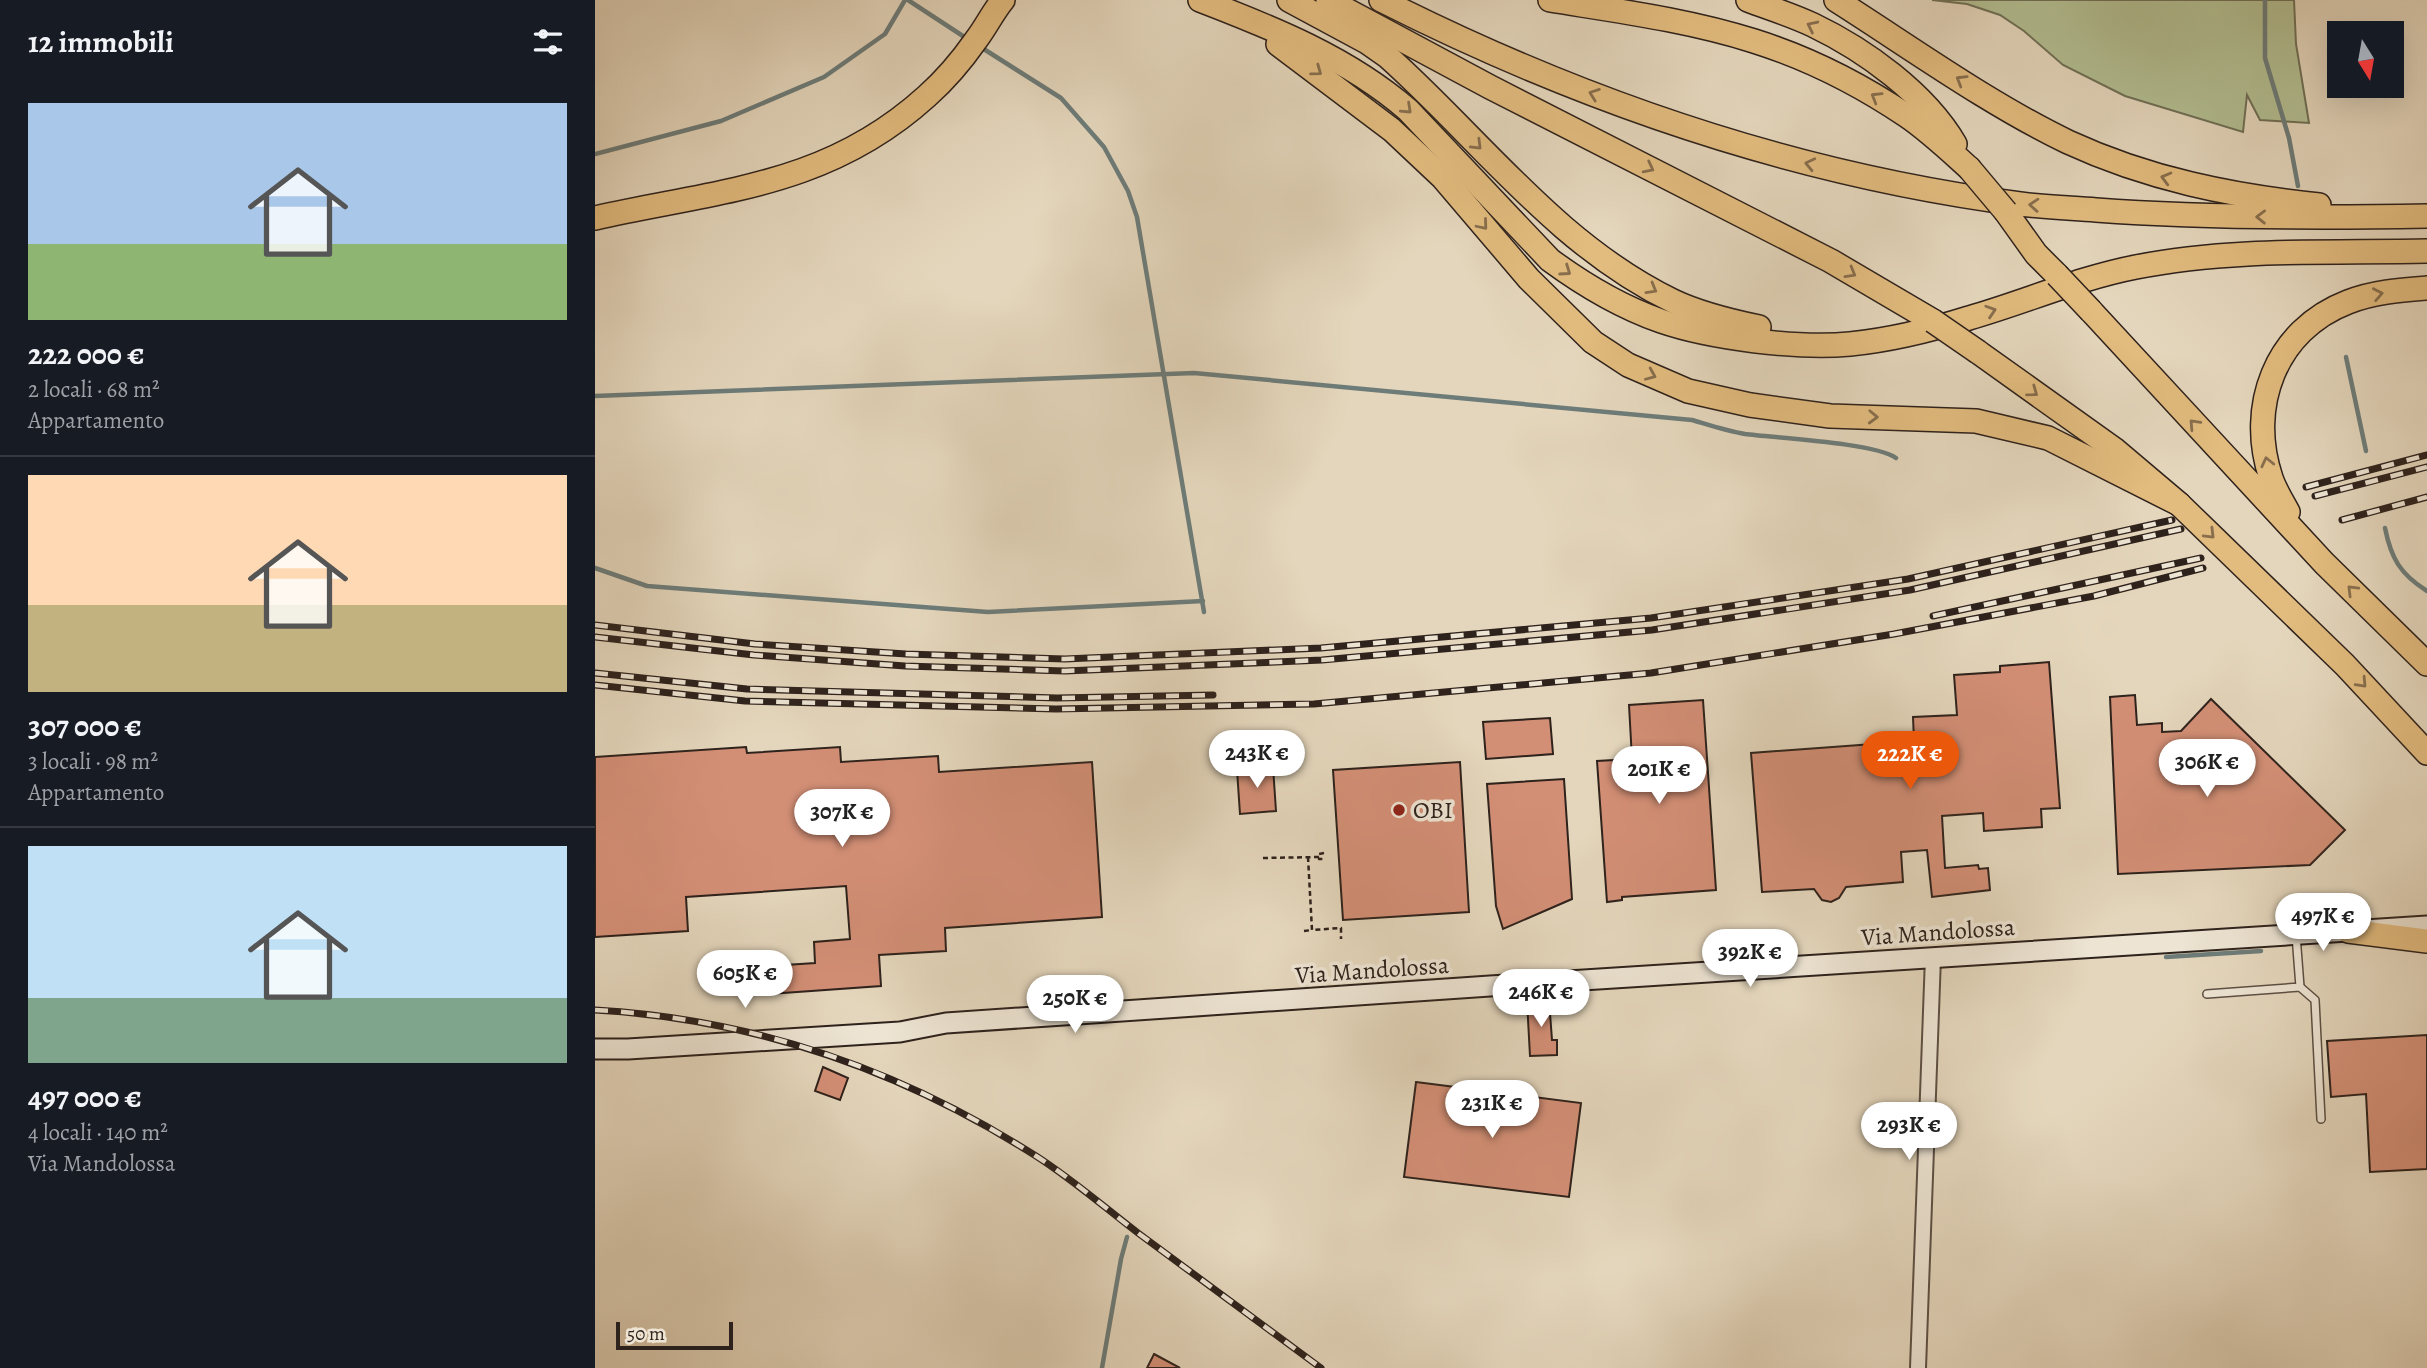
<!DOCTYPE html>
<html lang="it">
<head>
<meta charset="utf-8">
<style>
	body { margin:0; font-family:Alegreya,serif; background:#20242c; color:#f1f3f6; height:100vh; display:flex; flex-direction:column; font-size:26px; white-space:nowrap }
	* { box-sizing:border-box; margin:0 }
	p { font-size:23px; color:#9ea1a6 }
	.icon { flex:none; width:38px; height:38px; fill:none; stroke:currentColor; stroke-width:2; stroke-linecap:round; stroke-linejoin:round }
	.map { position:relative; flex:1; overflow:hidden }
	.panel { display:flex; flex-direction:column; background:#171b24; width:595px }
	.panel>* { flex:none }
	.needle { width:46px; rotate:169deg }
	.fabs { position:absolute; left:1732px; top:21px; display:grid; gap:14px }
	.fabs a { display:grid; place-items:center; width:77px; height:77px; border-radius:0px; background:#171b24; box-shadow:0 7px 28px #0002; font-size:35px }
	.scale { position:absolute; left:21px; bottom:18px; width:117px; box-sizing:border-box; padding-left:7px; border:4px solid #2e221c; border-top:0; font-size:19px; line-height:24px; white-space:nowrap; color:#2e221c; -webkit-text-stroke:5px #ede4d3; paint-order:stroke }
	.price { position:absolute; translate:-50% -60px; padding:0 16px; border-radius:24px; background:#fff; color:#222; font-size:23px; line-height:46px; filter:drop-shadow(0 2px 4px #0008) }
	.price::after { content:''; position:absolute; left:50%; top:42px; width:21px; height:16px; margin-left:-10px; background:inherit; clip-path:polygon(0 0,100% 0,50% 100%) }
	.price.selected { background:#ea580c; color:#fff }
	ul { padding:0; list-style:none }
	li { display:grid; align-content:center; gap:14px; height:371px; padding:0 28px }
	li+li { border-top:2px solid #363941 }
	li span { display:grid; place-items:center; height:217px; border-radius:0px; color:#555 }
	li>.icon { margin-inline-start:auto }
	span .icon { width:126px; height:126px; fill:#fffc; stroke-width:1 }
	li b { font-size:30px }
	h2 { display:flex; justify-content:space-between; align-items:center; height:84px; padding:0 28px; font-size:30px }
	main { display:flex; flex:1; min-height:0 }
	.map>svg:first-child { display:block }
	.green { fill:#b2be92; stroke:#707057; stroke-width:2 }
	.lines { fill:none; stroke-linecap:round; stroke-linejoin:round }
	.stream { stroke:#6d7c79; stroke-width:4.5 }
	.building { fill:#d38f76; stroke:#2e221c; stroke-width:2 }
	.service-casing { stroke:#5c4f44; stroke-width:10 }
	.minor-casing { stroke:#5c4f44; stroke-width:18 }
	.secondary-casing { stroke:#2e221c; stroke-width:23 }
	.primary-casing { stroke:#2e221c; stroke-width:26 }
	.trunk-casing { stroke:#2e221c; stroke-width:26 }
	.path { stroke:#2e221c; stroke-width:2.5; stroke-dasharray:5 3.5; stroke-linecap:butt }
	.service { stroke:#ede4d3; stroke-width:7 }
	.minor { stroke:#ede4d3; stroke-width:14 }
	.secondary { stroke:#ede4d3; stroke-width:19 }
	.primary { stroke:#e2bb7e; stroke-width:23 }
	.trunk { stroke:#e2bb7e; stroke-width:23 }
	.rail-casing { stroke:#2e221c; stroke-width:7 }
	.rail { stroke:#ede4d3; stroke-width:4.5; stroke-dasharray:13; stroke-linecap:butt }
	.trunk-bridge-casing { stroke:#2e221c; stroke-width:26; stroke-linecap:butt }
	.trunk-bridge { stroke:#e2bb7e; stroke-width:23 }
	.oneway { stroke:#886e4d }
	.poi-dot { fill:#8f2418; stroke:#ede4d3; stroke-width:2.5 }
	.labels { text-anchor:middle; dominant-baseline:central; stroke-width:7; stroke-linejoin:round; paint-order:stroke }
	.poi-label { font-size:24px; fill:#2e221c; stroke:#ede4d3; text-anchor:start }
	.street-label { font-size:24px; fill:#2e221c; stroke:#ede4d3 }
</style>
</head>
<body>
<main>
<section class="panel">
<h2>12 immobili<svg class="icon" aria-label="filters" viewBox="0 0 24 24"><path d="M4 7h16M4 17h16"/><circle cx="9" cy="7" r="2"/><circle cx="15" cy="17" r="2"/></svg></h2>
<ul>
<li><span style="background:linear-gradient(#a9c7e8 65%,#8fb573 0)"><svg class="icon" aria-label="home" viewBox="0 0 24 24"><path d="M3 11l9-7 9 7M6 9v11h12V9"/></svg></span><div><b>222 000 €</b><p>2 locali · 68 m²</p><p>Appartamento</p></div></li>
<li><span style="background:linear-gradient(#ffd9b3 60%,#c2b280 0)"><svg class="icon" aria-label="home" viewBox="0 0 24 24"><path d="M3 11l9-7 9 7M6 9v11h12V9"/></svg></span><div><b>307 000 €</b><p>3 locali · 98 m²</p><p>Appartamento</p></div></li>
<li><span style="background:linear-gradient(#bfe0f5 70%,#7fa58c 0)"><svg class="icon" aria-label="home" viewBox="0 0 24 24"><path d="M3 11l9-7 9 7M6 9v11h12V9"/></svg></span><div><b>497 000 €</b><p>4 locali · 140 m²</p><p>Via Mandolossa</p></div></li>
</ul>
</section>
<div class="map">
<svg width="1832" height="1368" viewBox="0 0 1832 1368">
	<rect width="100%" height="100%" fill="#e4d6bc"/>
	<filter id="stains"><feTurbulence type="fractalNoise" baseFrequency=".00286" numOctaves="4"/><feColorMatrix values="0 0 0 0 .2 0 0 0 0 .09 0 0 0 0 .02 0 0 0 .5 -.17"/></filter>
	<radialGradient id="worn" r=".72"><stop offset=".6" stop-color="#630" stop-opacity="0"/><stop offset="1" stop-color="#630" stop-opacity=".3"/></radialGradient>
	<polygon class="green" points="1337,0 1699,0 1701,44 1714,123 1665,120 1652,95 1648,132 1530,96 1468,65 1429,31 1405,15 1372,4"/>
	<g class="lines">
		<g class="stream">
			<polyline points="313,0 374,40"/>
			<polyline points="1670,0 1670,58 1694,138 1703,186"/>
			<polyline points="384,46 466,98 509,147 533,191 542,217 609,612"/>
			<polyline points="0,154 126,121 229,77 290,34 310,0"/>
			<polyline points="1751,357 1771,451"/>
			<path d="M0 396 599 373 1097 420C1114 425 1132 431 1150 434 1181 438 1281 443 1301 458"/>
			<path d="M1790 528C1796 558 1805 574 1832 591"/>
			<polyline points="0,568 52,586 393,612 608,601"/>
			<polyline points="1571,957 1666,951"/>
			<polyline points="507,1368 526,1259 532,1237"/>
		</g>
	</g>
	<g class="building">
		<polygon points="1454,662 1465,808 1446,809 1447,827 1389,831 1388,813 1347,816 1350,868 1383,865 1384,869 1393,868 1395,890 1337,897 1332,850 1306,852 1308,882 1251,887 1244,898 1236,902 1227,900 1219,889 1167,892 1156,753 1319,741 1318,717 1362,715 1359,675 1405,672 1405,666"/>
		<polygon points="1540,695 1542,725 1567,723 1567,732 1586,731 1616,699 1750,830 1715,865 1523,874 1515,697"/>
		<polygon points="1108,700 1121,890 1027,897 1027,900 1012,902 1002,761 1037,759 1034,705"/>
		<polygon points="955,718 958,754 891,759 888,722"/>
		<polygon points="151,747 152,753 245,747 246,762 343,756 344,772 497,762 507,917 350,928 351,951 284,955 286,986 159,995 159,986 124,989 122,956 159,953 160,967 220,963 219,942 255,939 251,886 91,897 93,931 0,937 0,757"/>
		<polygon points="865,762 874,912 748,920 738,770"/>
		<polygon points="678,767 681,811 645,814 642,770"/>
		<polygon points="969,779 977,899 908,929 901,906 892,784"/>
		<polygon points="954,1000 957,1040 962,1040 962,1055 935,1056 932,1001"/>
		<polygon points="1832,1035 1832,1169 1775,1172 1771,1094 1736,1097 1732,1041"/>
		<polygon points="228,1067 253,1078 245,1100 220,1091"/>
		<polygon points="821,1082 986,1103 974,1197 809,1177"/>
		<polygon points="559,1354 585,1368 552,1368"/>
	</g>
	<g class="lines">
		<g class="service-casing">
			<g id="service">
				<polyline points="1705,987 1720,1000 1726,1119"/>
				<polyline points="1612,994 1705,987 1701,935"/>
			</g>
		</g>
		<g class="minor-casing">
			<polyline id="minor" points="1323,1368 1338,957"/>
		</g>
		<g class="secondary-casing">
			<polyline id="secondary" points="0,1049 33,1049 305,1032 351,1023 895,986 1832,926"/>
		</g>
		<g class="primary-casing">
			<path id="primary" d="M0 218C124 190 232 187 332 96 350 80 367 60 381 40 391 27 398 12 408 0"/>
		</g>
		<g class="trunk-casing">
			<g id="trunk">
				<path d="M605 0C678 28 753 58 813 110L955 260C989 285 1026 307 1066 321 1115 338 1203 349 1255 344 1295 340 1336 330 1374 318 1430 302 1484 278 1541 267 1636 248 1735 253 1832 251"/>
				<path d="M694 0 772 42 792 56C885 139 962 245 1078 301 1105 314 1135 321 1164 327"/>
				<polyline points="733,0 895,87 1236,261 1338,321"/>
				<path d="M786 0C986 101 1202 175 1425 204 1450 207 1475 208 1501 210 1611 218 1721 218 1832 216"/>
				<path d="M955 0C1023 11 1093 20 1159 41 1213 58 1266 85 1312 116 1334 131 1354 150 1374 168"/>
				<path d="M1153 0C1174 8 1197 15 1218 25 1270 50 1330 93 1360 144"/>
				<path d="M1241 0C1315 47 1394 104 1473 142 1553 179 1637 196 1724 205"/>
				<polyline points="683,44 797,130 848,178 934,279 998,342 1033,365 1093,391 1155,405 1235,416 1381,421 1453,438 1584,504"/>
				<polyline points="1411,212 1441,254 1462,275"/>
				<polyline points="1496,311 1729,563 1832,664"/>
				<polyline points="1383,352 1519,449 1584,504 1750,665 1832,753"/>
				<path d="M1693 512C1687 501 1680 490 1676 478 1652 407 1680 330 1753 302 1778 292 1806 290 1832 288"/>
				<polyline points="1753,931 1832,941"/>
			</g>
		</g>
		<g class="path">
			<polyline points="729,853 724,854 724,859 730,859"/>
			<polyline points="713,857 717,930 746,928 746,939"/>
			<polyline points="668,858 724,857"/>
			<polyline points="709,931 717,930"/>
		</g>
		<use href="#service" class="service"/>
		<use href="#minor" class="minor"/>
		<use href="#secondary" class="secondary"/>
		<use href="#primary" class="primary"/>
		<use href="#trunk" class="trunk"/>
		<g class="rail-casing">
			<g id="rail">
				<polyline points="1711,487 1832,455"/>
				<polyline points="1720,496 1832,467"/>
				<polyline points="1747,520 1832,497"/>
				<polyline points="1338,616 1606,558"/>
				<polyline points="0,625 160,644 311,654 470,659 726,648 1056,618 1313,579 1577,520"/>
				<polyline points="0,637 159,655 310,666 470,671 727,660 1057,630 1315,590 1586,529"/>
				<polyline points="0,673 152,689 462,698 618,695"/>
				<polyline points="0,685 150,701 461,709 719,704 1056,673 1299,634 1499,596 1608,568"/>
				<path d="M0 1010C161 1019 306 1070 441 1156 477 1179 509 1207 543 1233 604 1278 665 1323 726 1368"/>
			</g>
		</g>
		<use href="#rail" class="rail"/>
		<g class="trunk-bridge-casing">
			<g id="trunk-bridge">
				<polyline points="1374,168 1411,212"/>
				<polyline points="1462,275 1496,311"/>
				<polyline points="1338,321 1383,352"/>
			</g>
		</g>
		<use href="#trunk-bridge" class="trunk-bridge"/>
	</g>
	<defs><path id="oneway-chevron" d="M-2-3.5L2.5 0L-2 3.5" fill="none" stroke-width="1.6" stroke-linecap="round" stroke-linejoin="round" transform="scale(1.75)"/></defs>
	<g class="oneway">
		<use href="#oneway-chevron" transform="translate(1217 26) rotate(-154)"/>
		<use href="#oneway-chevron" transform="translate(722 71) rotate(36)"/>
		<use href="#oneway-chevron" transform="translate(1366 80) rotate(-149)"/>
		<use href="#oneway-chevron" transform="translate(999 94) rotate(-160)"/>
		<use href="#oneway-chevron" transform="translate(1281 97) rotate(-149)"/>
		<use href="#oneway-chevron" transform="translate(812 109) rotate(43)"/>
		<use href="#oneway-chevron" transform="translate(882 145) rotate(45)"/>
		<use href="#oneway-chevron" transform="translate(1215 164) rotate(-167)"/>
		<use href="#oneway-chevron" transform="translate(1054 168) rotate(27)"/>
		<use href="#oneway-chevron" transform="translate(1571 178) rotate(-165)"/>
		<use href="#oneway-chevron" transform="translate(1439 205) rotate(-176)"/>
		<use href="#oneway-chevron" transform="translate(1666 217) rotate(-179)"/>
		<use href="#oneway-chevron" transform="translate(888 225) rotate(50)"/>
		<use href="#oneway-chevron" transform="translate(971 271) rotate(35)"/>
		<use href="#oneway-chevron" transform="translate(1256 273) rotate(30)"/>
		<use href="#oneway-chevron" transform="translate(1057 289) rotate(30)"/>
		<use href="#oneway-chevron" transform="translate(1783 294) rotate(-11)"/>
		<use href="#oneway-chevron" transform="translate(1396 311) rotate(-18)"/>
		<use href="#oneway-chevron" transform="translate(1056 375) rotate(23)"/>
		<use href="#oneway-chevron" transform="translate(1438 392) rotate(36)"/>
		<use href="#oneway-chevron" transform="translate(1278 417) rotate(2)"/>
		<use href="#oneway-chevron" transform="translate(1599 424) rotate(-133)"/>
		<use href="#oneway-chevron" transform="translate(1672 462) rotate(-103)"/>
		<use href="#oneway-chevron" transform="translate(1615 534) rotate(45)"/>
		<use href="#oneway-chevron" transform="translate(1757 590) rotate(-135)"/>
		<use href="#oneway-chevron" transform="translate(1767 683) rotate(47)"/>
	</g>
	<circle class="poi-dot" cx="804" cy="810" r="7"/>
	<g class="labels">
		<g class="poi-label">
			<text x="818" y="810">OBI</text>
		</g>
		<g class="street-label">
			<text transform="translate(1343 932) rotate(-4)">Via Mandolossa</text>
			<text transform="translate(777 970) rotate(-4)">Via Mandolossa</text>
		</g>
	</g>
	<rect width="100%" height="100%" filter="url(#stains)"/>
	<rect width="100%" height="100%" fill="url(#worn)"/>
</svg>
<div class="fabs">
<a><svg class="needle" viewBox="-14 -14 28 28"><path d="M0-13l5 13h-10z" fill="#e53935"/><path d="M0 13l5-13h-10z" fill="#9ea1a6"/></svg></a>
</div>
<div class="scale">50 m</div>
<b class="price" style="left:662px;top:790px">243K €</b>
<b class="price selected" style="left:1315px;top:791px">222K €</b>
<b class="price" style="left:1612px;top:799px">306K €</b>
<b class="price" style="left:1064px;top:806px">201K €</b>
<b class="price" style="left:247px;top:849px">307K €</b>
<b class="price" style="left:1728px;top:953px">497K €</b>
<b class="price" style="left:1155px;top:989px">392K €</b>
<b class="price" style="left:150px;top:1010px">605K €</b>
<b class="price" style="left:946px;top:1029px">246K €</b>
<b class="price" style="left:480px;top:1035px">250K €</b>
<b class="price" style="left:897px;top:1140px">231K €</b>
<b class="price" style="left:1314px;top:1162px">293K €</b>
</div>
</main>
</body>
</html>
